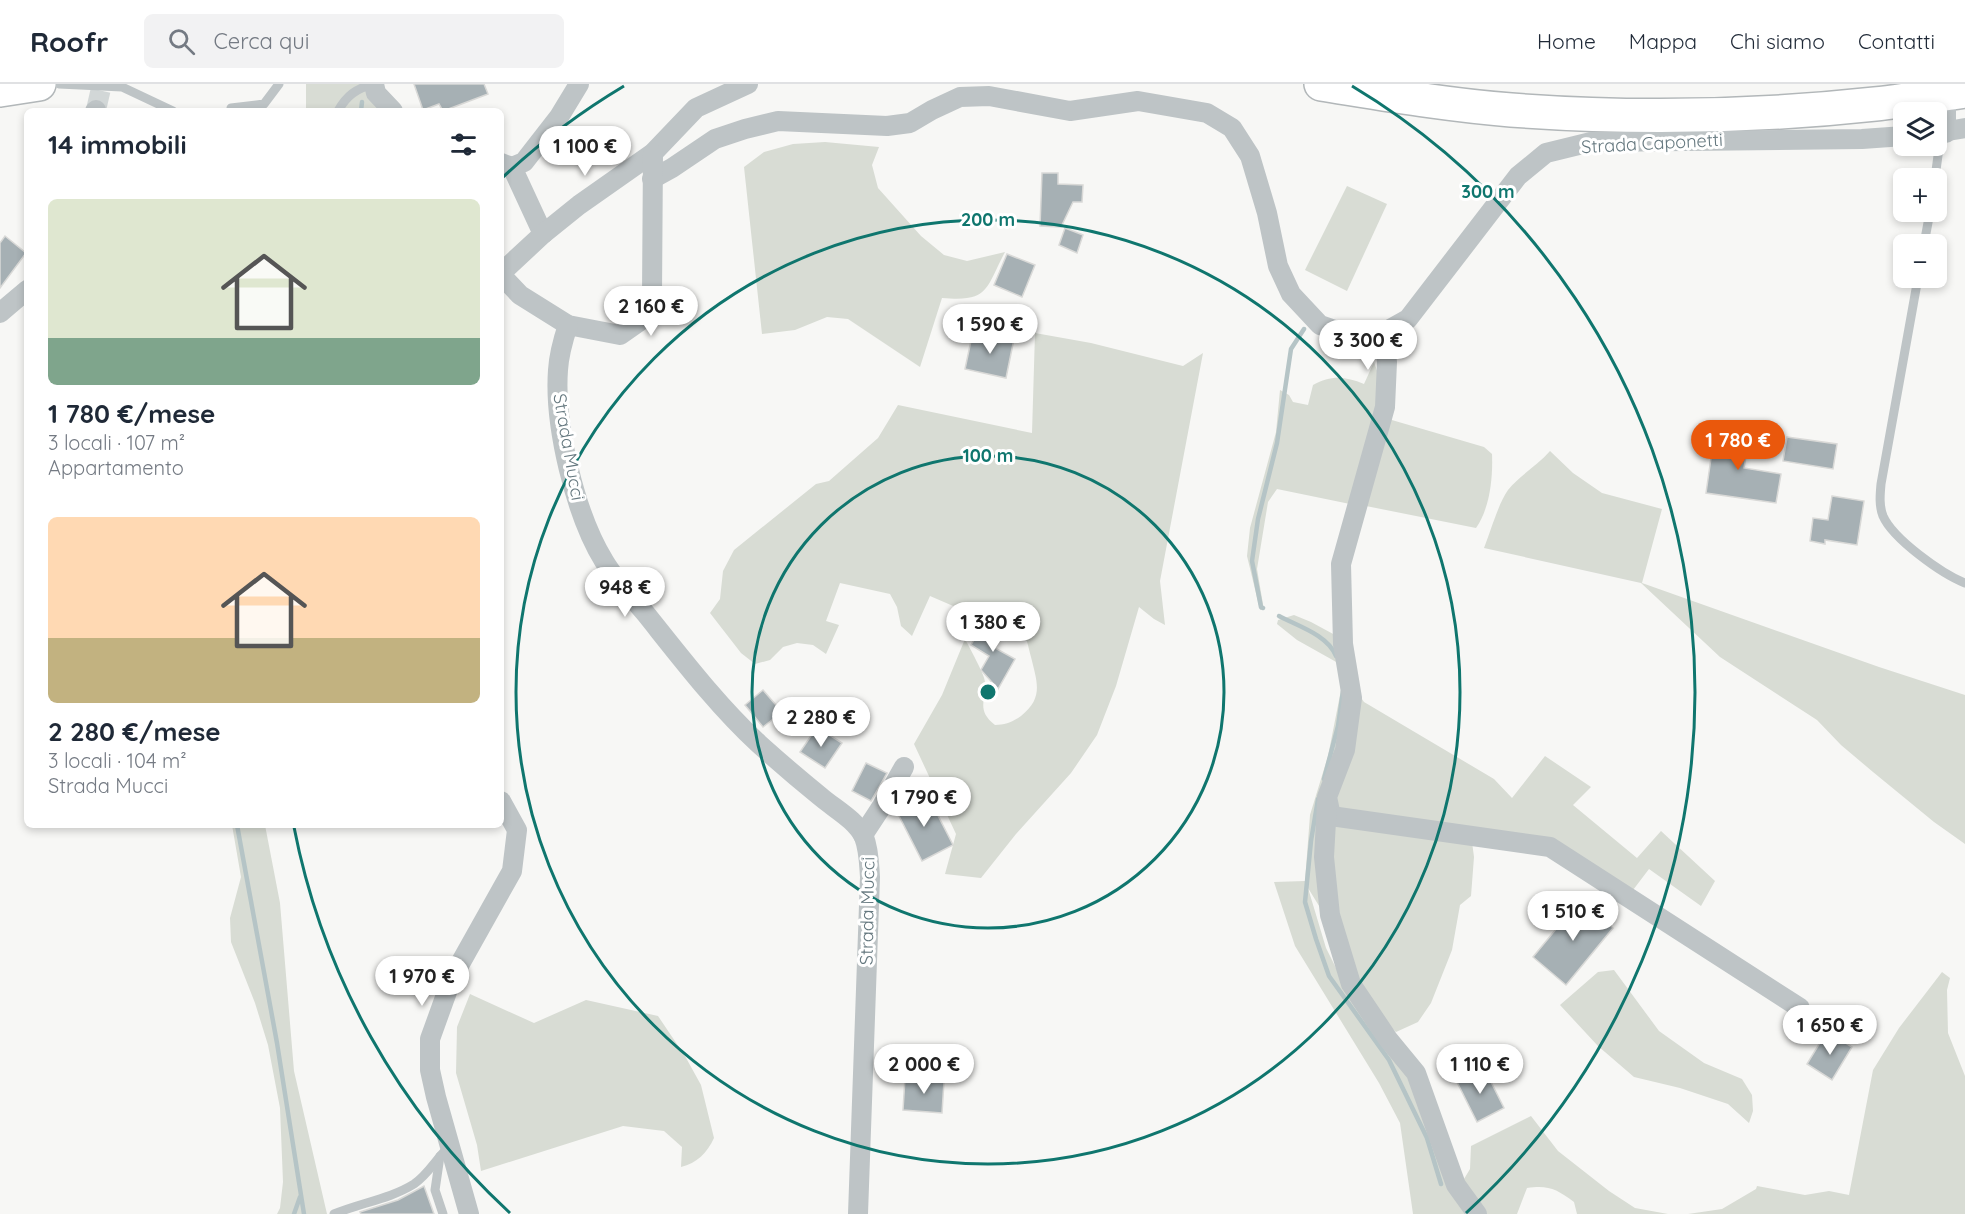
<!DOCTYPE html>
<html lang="it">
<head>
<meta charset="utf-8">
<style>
	body { margin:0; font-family:Quicksand,sans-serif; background:#f2f2f3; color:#1f2937; height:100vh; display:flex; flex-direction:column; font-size:22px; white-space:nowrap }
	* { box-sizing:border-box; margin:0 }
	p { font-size:20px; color:#747a83 }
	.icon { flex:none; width:33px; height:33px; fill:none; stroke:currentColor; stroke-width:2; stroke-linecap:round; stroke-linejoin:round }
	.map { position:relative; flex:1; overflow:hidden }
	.sheet { position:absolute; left:24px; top:24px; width:480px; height:720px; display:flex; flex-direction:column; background:#fff; border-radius:9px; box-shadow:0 3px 9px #0003 }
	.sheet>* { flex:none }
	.buttons { position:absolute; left:1893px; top:18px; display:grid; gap:12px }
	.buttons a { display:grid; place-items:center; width:54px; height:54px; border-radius:9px; background:#fff; box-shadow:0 3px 9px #0003; font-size:30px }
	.price { position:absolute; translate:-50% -51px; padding:0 14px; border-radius:21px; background:#fff; color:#222; font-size:20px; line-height:39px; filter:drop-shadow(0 2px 3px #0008) }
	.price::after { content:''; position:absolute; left:50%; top:36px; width:18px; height:14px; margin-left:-9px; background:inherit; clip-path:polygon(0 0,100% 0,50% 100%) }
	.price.active { background:#ea580c; color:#fff }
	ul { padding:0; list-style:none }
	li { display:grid; align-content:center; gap:12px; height:318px; padding:0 24px }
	li span { display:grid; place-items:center; height:186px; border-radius:9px; color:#555 }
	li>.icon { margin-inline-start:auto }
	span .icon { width:108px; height:108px; fill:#fffc; stroke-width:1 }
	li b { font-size:26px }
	h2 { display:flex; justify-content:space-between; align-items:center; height:72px; padding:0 24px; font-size:26px }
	header { display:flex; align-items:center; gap:36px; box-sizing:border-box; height:84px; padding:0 30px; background:#fff; border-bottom:2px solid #e0e1e3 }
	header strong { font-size:28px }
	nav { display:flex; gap:33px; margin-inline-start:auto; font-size:21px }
	.search { width:420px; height:54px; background:#f2f2f3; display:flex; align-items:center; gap:15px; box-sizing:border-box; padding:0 21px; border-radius:9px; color:#747a83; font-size:22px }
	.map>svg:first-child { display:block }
	.green { fill:#d8dcd4 }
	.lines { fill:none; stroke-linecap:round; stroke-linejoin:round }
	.stream { stroke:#b5c4c6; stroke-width:4.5 }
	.building { fill:#a6b0b4; stroke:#d9d9d7; stroke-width:1.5 }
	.street-tunnel { stroke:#d2d7d7; stroke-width:20; stroke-dasharray:20 10; stroke-linecap:butt }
	.highway-casing { stroke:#b2b7b9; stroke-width:36 }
	.lane { stroke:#bec4c6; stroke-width:9 }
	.street { stroke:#bec4c6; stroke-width:20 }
	.highway { stroke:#fff; stroke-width:33 }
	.ring { fill:none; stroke:#0f766e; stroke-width:3 }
	.labels { text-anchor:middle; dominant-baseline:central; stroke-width:6; stroke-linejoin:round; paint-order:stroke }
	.street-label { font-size:18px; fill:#64777e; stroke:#fff }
	.centre { fill:#0f766e; stroke:#fff; stroke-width:3 }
	.ring-label { font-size:18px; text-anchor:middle; font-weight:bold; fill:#0f766e; stroke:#fff; stroke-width:6; stroke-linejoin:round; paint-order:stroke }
</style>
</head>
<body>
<header>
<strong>Roofr</strong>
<div class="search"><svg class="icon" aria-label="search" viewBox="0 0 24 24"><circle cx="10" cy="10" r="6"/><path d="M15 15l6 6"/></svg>Cerca qui</div>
<nav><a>Home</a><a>Mappa</a><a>Chi siamo</a><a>Contatti</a></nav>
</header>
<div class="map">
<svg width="1965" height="1130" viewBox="0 0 1965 1130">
	<rect width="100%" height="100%" fill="#f7f7f5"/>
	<g class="green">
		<polygon points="306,0 371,0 387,27 306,27"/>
		<path d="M825 58 879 63 872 81 878 104 921 152 944 171 967 177 1005 168C985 206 989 218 942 214L920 283 848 235 827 233 795 246 762 250 744 83 764 68 793 60Z"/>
		<polygon points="1347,102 1387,120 1347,207 1305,186"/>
		<path d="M1035 249 1091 259 1183 282 1203 269 1160 497 1165 541 1154 535 1139 523 1116 602 1097 651 1071 689 1016 750 981 794 945 790 956 750 914 660 942 611 965 555C969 563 985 591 985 598 986 617 976 626 995 641 1005 641 1013 638 1021 632 1044 614 1037 598 1031 573 1028 562 1027 552 1019 543 1009 531 994 525 979 519L974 531 930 512 912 552 901 542 897 523 890 510 840 499 826 537 839 541 826 570 813 561 797 559 783 563 770 576 755 580 741 569 710 529 720 515 723 487 734 466 816 400 829 397 878 354 898 321 1032 349Z"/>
		<path d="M1374 278 1380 295V308L1350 420 1277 405 1268 418 1257 485 1264 526H1260L1247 472 1250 444 1276 348 1280 306 1289 311 1293 318 1308 321 1313 301C1331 291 1345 292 1364 300Z"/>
		<path d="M1385 334 1484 363 1492 370C1493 393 1490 424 1476 444L1361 421Z"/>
		<path d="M1550 367 1573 389 1602 409 1662 425 1642 499 1879 583 1965 611V760L1934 738 1873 688 1841 661 1817 636 1720 573 1641 499 1484 464C1490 449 1499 418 1508 406 1520 391 1537 382 1550 367Z"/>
		<polygon points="1294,531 1311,538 1335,551 1355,605 1364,618 1494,695 1512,714 1545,672 1591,703 1573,721 1637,774 1661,747 1715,797 1701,822 1649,785 1630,810 1558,762 1472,758 1474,773 1471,812 1460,821 1452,866 1431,919 1418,938 1396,948 1379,933 1324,830 1308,804 1326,864 1348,908 1395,972 1414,1004 1472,1130 1413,1130 1400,1039 1379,999 1295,862 1274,798 1305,797 1310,731 1328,672 1341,606 1338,579 1297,556 1277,540 1278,536"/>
		<polygon points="232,741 265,741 280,819 294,987 327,1130 277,1130 280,1124 283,1098 280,1024 268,961 255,919 231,858 230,834 241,793"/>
		<polygon points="1614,886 1659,947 1704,979 1742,995 1752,1011 1753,1027 1749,1039 1728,1020 1680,1004 1634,993 1598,962 1560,921 1598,888"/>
		<polygon points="1942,888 1950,894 1947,906 1948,949 1965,992 1965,1130 1688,1130 1722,1125 1756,1105 1757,1102 1805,1111 1829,1107 1849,1111 1873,986 1899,944"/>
		<path d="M470 910 534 939 586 916 658 932 685 972 701 1001 714 1054C707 1069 697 1079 681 1083L682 1063 664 1047 623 1042 481 1087 477 1061 456 989 457 943Z"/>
		<path d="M1531 1032 1558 1067 1609 1107 1635 1124 1668 1130H1577L1574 1118C1556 1105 1549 1101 1527 1104L1517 1130H1484L1461 1100 1470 1085 1471 1062Z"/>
	</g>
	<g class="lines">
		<g class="stream">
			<polyline points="361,27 362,18"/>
			<polyline points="1263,524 1261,523 1252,477 1258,435 1277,359 1291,265 1304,245"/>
			<path d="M1279 532C1298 542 1328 551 1336 572"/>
			<polyline points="1324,695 1338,642 1343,607"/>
			<polyline points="1318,715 1311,757 1305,818 1316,855 1329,892 1389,976 1427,1054 1441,1100"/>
			<polyline points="237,741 277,959 304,1130"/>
			<polyline points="294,1130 300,1113"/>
		</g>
	</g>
	<g class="building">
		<polygon points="414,0 484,0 488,10 443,27 439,20 423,26"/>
		<polygon points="1042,89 1058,89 1058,100 1083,101 1082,118 1073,118 1061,143 1040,142"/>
		<polygon points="1065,144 1083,151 1077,169 1059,161"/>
		<polygon points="5,152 26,169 0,204 0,159"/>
		<polygon points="1007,170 1035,181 1022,213 994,201"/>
		<polygon points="983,248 1014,255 1006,294 965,285 972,252 982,254"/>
		<polygon points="1750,349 1744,384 1781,390 1776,419 1706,409 1712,367 1709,366 1711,351"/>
		<polygon points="1787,353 1837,360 1833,385 1783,377"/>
		<polygon points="1832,412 1864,417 1857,461 1825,456 1825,460 1810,457 1813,434 1828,436"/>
		<polygon points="986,535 1005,546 995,564 1015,575 998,605 981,586 989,572 971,561"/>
		<polygon points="763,606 782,628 763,643 745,621"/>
		<polygon points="817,643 842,659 825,684 800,668"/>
		<polygon points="866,679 887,689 871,717 852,707"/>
		<polygon points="927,710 953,761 922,777 896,726"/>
		<polygon points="1580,816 1613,844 1566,901 1533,873"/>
		<polygon points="1827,947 1852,963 1832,996 1807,980"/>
		<polygon points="1484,984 1504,1024 1477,1038 1457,998"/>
		<polygon points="905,994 944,997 942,1029 903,1026"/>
		<polygon points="424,1102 434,1130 361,1130 360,1128 398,1116"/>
	</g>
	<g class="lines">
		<polyline class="street-tunnel" points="96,26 102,0"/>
		<g class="highway-casing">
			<g id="highway">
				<path d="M1321 0C1384 10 1447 21 1511 26 1631 35 1755 33 1875 20 1905 17 1935 11 1965 7"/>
				<polyline points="0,6 39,0"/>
			</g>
		</g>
		<g class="lane">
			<polyline points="59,0 122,3 173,27"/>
			<polyline points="231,24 264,20 279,0"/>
			<path d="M338 27C347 11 356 5 373 0"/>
			<polyline points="1935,94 1941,49"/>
			<polyline points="1924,160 1930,128"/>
			<path d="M1918 194 1881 400C1880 411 1879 422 1883 432 1893 455 1942 490 1965 499"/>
			<polyline points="440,1072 435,1106 443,1130"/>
			<path d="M334 1130C360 1119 390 1115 414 1100 429 1090 437 1073 450 1062"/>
		</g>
		<g class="street">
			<polyline points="374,0 376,9 393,27"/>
			<polyline points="1946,24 1946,49"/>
			<polyline points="95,27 96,26"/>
			<polyline points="1936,49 1965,44"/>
			<polyline points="501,79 512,83 524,78 559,33 579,0"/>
			<polyline points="512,83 543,150"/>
			<polyline points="652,95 672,84 715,55 745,45 778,37 887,42 910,39 932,26 960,13 989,12 1070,27 1138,17 1207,29 1232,44 1250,72 1267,129 1278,182 1291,210 1320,241 1352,252 1383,249 1408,235 1518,92 1546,69 1591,58 1862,55 1904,52"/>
			<polyline points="501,189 543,150 579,121 653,69 696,24 748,0"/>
			<polyline points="501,191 520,211 568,241 620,251 640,237 652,211 653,69"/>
			<polyline points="0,229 27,206"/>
			<path d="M568 241C563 256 559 270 558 286 554 341 575 430 604 477 615 496 632 513 646 530 682 575 717 621 759 660 779 678 800 696 821 713 835 725 856 736 864 753 869 766 869 779 870 793L858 1130"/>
			<polyline points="1383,249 1387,278 1385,323 1341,480 1343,560 1352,614 1345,666 1327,713 1331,732 1550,763 1800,924"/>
			<polyline points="1327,719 1324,773 1330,831 1351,900 1388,955 1416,989 1456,1101 1477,1130"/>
			<polyline points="863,751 882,722 904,683"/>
			<polyline points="469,1130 436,1013 430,986 430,955 452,894 512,787 517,746 501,717"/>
		</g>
		<use href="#highway" class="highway"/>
	</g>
	<g class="ring">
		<circle cx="988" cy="608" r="236"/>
		<circle cx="988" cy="608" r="472"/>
		<path d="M510 1129A707 707 0 0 1 294 743M501 95A707 707 0 0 1 624 2M1352 2A707 707 0 0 1 1466 1129"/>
	</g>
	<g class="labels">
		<g class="street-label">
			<text transform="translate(1652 59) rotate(-3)">Strada Caponetti</text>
			<text transform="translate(569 363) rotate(80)">Strada Mucci</text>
			<text transform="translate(867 827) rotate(-89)">Strada Mucci</text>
		</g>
	</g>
	<circle cx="988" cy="608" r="9" class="centre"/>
	<g class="ring-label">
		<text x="1488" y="114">300 m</text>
		<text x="988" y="142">200 m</text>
		<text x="988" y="378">100 m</text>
	</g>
</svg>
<div class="buttons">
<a><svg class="icon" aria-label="layers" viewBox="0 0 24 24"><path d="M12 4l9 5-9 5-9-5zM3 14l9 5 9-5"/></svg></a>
<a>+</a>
<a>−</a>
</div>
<b class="price" style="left:585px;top:93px">1 100 €</b>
<b class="price" style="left:651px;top:253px">2 160 €</b>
<b class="price" style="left:990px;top:271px">1 590 €</b>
<b class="price" style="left:1368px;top:287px">3 300 €</b>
<b class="price active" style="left:1738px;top:387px">1 780 €</b>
<b class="price" style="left:625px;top:534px">948 €</b>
<b class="price" style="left:993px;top:569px">1 380 €</b>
<b class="price" style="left:821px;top:664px">2 280 €</b>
<b class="price" style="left:924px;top:744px">1 790 €</b>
<b class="price" style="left:1573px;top:858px">1 510 €</b>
<b class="price" style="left:422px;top:923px">1 970 €</b>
<b class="price" style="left:1830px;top:972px">1 650 €</b>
<b class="price" style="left:924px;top:1011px">2 000 €</b>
<b class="price" style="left:1480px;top:1011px">1 110 €</b>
<section class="sheet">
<h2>14 immobili<svg class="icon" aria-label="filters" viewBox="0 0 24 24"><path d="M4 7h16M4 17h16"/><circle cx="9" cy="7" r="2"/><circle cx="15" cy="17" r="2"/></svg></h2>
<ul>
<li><span style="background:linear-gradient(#dfe7d0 75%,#7fa58c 0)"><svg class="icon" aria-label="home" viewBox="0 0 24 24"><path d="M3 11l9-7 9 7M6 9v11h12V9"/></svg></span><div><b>1 780 €/mese</b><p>3 locali · 107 m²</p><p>Appartamento</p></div></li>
<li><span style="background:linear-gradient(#ffd9b3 65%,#c2b280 0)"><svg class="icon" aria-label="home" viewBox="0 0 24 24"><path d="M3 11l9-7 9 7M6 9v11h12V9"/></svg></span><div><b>2 280 €/mese</b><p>3 locali · 104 m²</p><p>Strada Mucci</p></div></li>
</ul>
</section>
</div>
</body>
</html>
